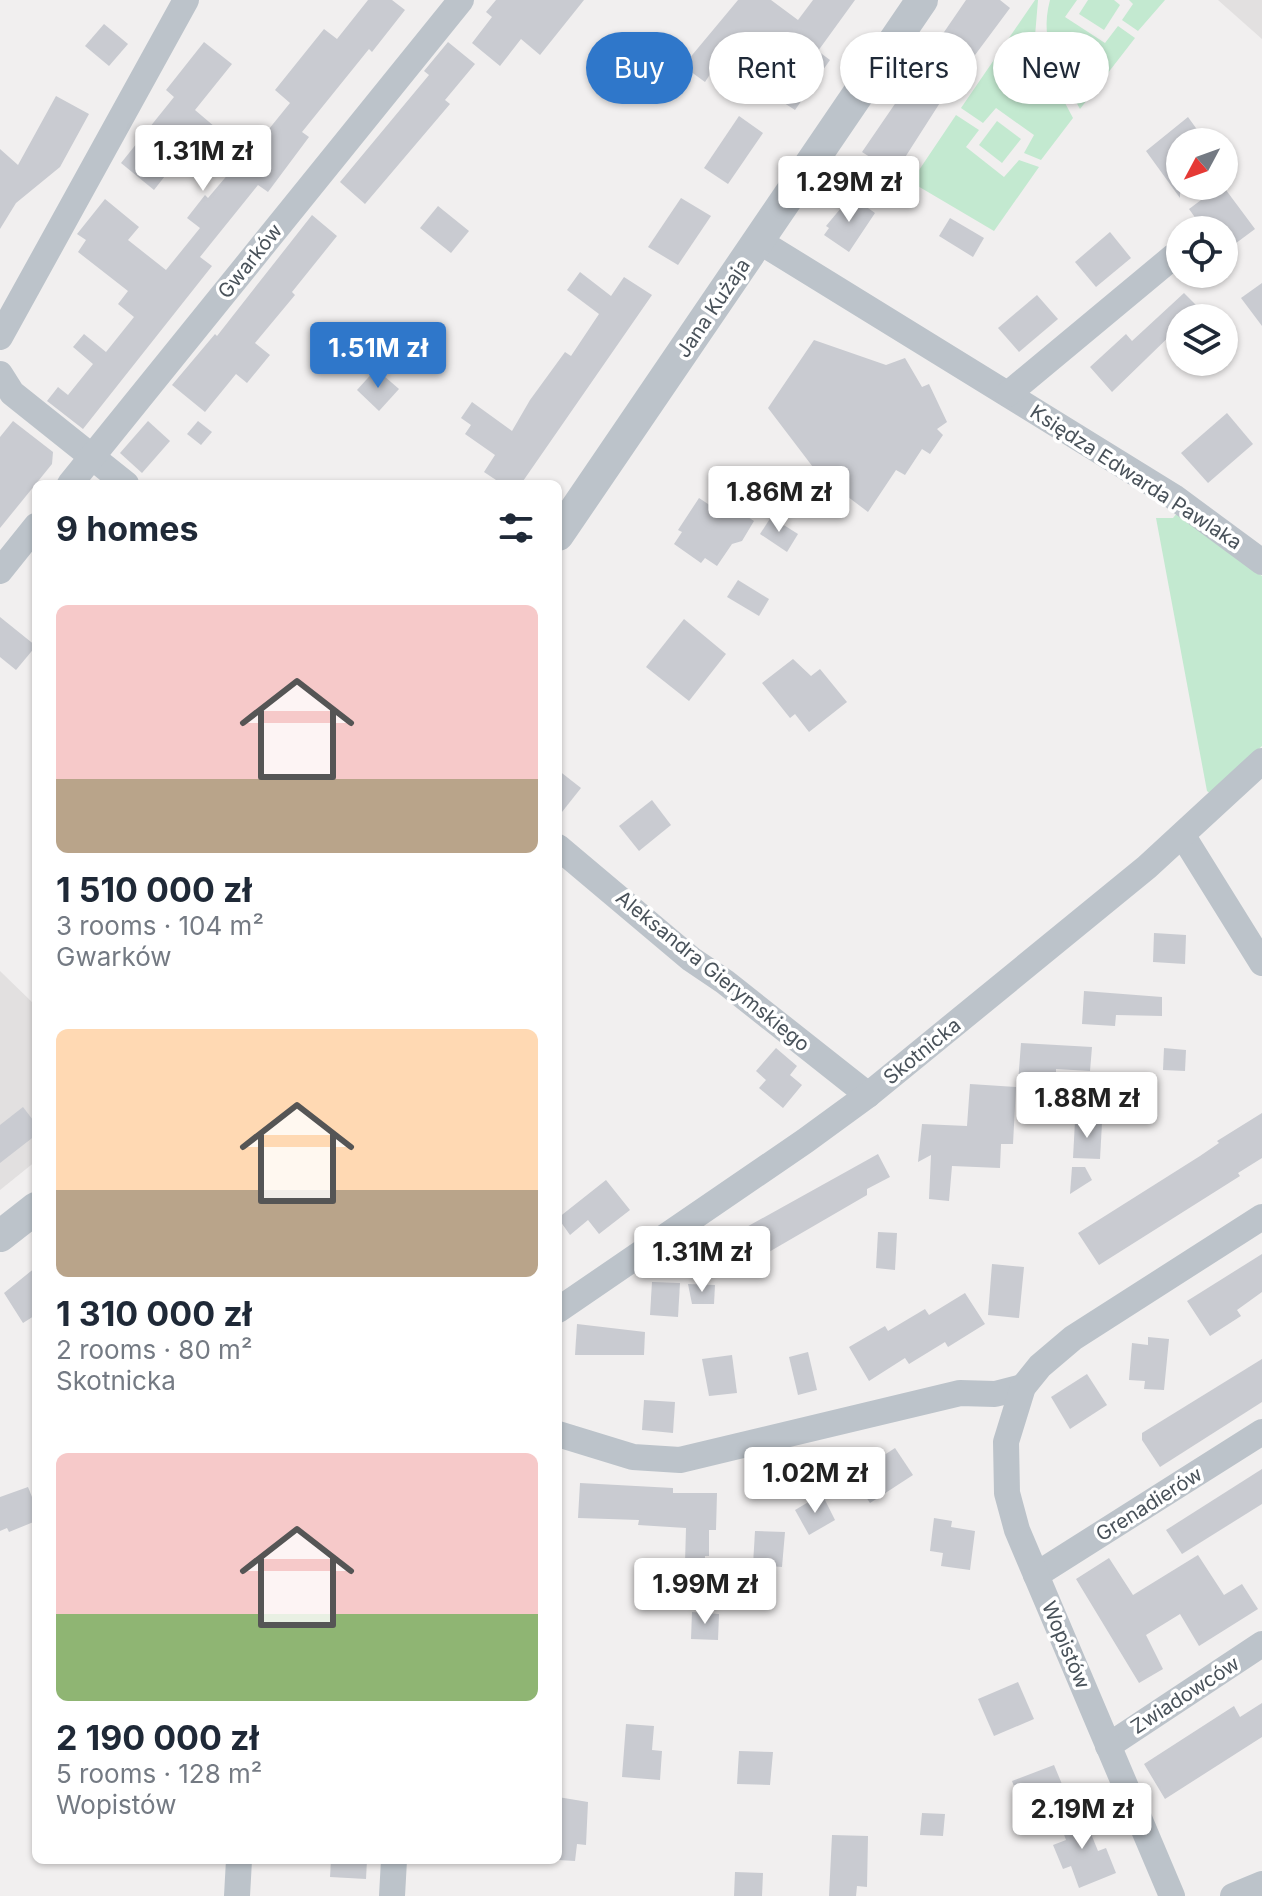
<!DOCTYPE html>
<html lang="en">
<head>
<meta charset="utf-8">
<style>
	body { margin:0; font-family:Inter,sans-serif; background:#f2f2f3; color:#1f2937; height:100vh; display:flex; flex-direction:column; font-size:30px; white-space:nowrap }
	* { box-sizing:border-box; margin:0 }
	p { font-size:26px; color:#747a83 }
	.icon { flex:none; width:44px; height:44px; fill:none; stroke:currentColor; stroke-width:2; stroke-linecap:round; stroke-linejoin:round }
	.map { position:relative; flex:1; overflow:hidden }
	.side { position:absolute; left:32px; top:480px; width:530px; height:1384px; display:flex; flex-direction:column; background:#fff; border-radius:12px; box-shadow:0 2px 6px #0004 }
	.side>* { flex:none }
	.guide { position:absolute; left:586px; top:32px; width:556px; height:72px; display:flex; gap:16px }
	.needle { width:52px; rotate:229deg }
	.tools { position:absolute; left:1166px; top:128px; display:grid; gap:16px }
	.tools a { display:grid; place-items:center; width:72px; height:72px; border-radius:50%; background:#fff; box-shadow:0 2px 6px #0004; font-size:40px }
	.price { position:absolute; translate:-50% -68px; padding:0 18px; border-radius:8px; background:#fff; color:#222; font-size:26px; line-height:52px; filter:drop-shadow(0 2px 4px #0008) }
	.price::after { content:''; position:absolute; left:50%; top:48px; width:24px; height:18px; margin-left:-12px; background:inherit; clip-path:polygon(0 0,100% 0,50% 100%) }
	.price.selected { background:#2f77ca; color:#fff }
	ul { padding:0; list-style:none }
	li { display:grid; align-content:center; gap:16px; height:424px; padding:0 24px }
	li span { display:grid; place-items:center; height:248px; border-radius:12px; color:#555 }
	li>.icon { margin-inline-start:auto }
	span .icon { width:144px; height:144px; fill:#fffc; stroke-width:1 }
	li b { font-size:34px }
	h2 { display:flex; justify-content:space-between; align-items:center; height:96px; padding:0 24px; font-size:34px }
	.tag { padding:0 28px; border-radius:36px; background:#fff; box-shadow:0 2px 6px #0004; font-size:28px; line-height:72px }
	.tag.selected { background:#2f77ca; color:#fff }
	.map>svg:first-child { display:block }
	.education { fill:#e2e0e0 }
	.green { fill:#c3e9d0 }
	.building { fill:#c9cbd1 }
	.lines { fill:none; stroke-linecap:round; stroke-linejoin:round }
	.minor { stroke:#bcc3ca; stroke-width:26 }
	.tertiary { stroke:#bcc3ca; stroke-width:32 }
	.labels { text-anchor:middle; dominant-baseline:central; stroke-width:7; stroke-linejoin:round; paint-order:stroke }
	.street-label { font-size:20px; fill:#49525a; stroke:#fff }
</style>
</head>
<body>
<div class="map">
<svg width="1262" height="1896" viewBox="0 0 1262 1896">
	<rect width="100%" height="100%" fill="#f1efef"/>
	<g class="education">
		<polygon points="1218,0 1262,0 1262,39"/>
		<polygon points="0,971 36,1006 36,1161 0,1190"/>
	</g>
	<g class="green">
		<polygon points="1035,0 1038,0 1035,36 1045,66 1038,74 1030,67 1018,81 1040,100 1052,86 1044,79 1049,73 1073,118 1041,160 1024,153 1034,135 996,108 983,123 961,108"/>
		<path d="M1050 0H1077L1065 17 1105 43 1118 26 1135 38 1080 109C1060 71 1038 45 1050 0Z"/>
		<polygon points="1088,0 1114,0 1120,5 1104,30 1079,14"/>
		<polygon points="1129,0 1165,0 1138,31 1122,20 1133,4"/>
		<polygon points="956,115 979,130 966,147 1004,177 1019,160 1039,167 994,231 911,182"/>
		<polygon points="997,121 1021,139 1002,163 979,145"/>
		<polygon points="1178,512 1262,576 1262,746 1211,794 1207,791 1156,518 1173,518"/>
	</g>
	<g class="building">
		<polygon points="368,0 392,0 405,10 372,52 369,49 302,132 309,137 268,192 258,185 200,257 212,266 83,429 47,401 58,387 68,395 93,364 73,347 84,334 106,352 134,317 118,304 128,291 78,252 86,240 77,234 105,199 139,227 128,240 166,270 200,228 187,218 205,195 208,198 235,166 197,135 154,190 121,163 174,97 166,90 204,42 232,64 195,110 248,155 290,103 275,90 324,29 337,39"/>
		<polygon points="496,0 584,0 540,55 521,39 500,66 472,43 492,17 486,12"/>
		<polygon points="738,0 771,0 798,20 813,0 855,0 818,51 830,60 795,110 764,90 778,68 736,42 735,45 730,44 705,82 683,66"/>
		<polygon points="966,0 1000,0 1010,8 943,98 895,173 862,152"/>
		<polygon points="104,24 128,44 109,66 85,46"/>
		<polygon points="448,42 475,64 445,100 450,104 365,204 340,182 429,75 424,71"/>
		<polygon points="56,96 89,114 60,167 16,203 0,229 0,149 18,165"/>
		<polygon points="739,116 763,133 728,184 704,168"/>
		<polygon points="1188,117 1206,142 1180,142 1180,198 1146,151"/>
		<polygon points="1220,186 1223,186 1255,229 1224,252 1224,230 1204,230 1189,209"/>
		<polygon points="851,196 875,213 849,252 824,235 829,228 826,226"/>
		<polygon points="681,198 711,216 678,265 648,247"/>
		<polygon points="438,206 469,231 451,253 420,228"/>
		<polygon points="312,215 337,236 292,292 295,295 255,343 270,355 247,383 236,374 205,412 172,385 215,334 217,336"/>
		<polygon points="950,218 984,238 973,257 939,236"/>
		<polygon points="1110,232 1131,258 1096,287 1075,262"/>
		<polygon points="580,272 611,296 624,277 652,295 521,484 502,484 484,472 495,455 465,434 471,425 461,418 472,402 512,431 530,400 565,352 571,356 599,314 567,290"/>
		<polygon points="1262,283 1262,326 1241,298"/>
		<polygon points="1184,293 1199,308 1188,318 1180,318 1180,326 1112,392 1090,367 1126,334 1132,341"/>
		<polygon points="1037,295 1058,319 1019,352 998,328"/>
		<polygon points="814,340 886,365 905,358 922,387 929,384 947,422 937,429 943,435 930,454 922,449 905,475 896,470 868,512 819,475 768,408"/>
		<polygon points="376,369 399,389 379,411 357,390"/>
		<polygon points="1227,413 1253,444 1208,483 1181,453"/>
		<polygon points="13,421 53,452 52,464 0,528 0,437"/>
		<polygon points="148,421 170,441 142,473 120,453"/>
		<polygon points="198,421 212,432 201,445 187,434"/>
		<polygon points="718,497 754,521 742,541 732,544 717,566 705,558 701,563 674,544 682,532 678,530 699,498 711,506"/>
		<polygon points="771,517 798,534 787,552 760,534"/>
		<polygon points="738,580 769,599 759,616 727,597"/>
		<polygon points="0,617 36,646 16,670 0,657"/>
		<polygon points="684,619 726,654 689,701 646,667"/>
		<polygon points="793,659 811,676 820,669 847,702 809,732 795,714 790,718 762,683"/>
		<polygon points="558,770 581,788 558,817"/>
		<polygon points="652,800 671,825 639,851 619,826"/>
		<polygon points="1154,933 1186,935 1185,964 1153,962"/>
		<polygon points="1084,991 1162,997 1162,1016 1116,1015 1115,1026 1082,1024"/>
		<polygon points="1021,1043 1092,1047 1090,1071 1056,1069 1056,1079 1046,1079 1046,1084 1018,1083"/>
		<polygon points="776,1048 797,1066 790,1075 802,1085 783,1108 759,1088 766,1080 756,1071"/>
		<polygon points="1164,1048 1186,1050 1185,1071 1163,1070"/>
		<polygon points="970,1084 1016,1087 1013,1144 1001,1144 1000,1168 952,1166 949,1201 929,1199 931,1155 918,1162 922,1124 967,1126"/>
		<polygon points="23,1107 36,1124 36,1135 0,1163 0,1125"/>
		<polygon points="1262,1113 1262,1158 1238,1173 1240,1176 1099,1265 1078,1233 1200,1156 1219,1143 1217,1141"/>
		<polygon points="1075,1121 1102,1123 1100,1159 1073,1158"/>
		<polygon points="878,1154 890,1177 867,1189 867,1195 762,1256 766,1263 746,1274 742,1268 732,1273 716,1244"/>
		<polygon points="1072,1167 1085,1167 1092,1180 1070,1194"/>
		<polygon points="606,1180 630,1210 599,1234 588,1220 570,1235 558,1218"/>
		<polygon points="878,1232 897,1233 895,1270 876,1268"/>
		<polygon points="1262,1254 1262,1292 1237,1310 1241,1316 1210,1336 1187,1301"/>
		<polygon points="992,1264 1024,1267 1019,1318 988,1315"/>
		<polygon points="36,1267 36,1319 34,1316 23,1323 4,1293"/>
		<polygon points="652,1282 680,1283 678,1317 650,1315"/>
		<polygon points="688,1284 715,1285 714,1304 692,1304"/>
		<polygon points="965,1293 985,1324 948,1347 945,1342 909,1364 905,1358 869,1381 849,1347 885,1326 888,1331 925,1309 929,1315"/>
		<polygon points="577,1324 645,1332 644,1355 575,1355"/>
		<polygon points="1148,1337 1169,1339 1164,1390 1144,1389 1145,1381 1129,1380 1132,1343 1148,1345"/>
		<polygon points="808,1352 817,1390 798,1395 789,1357"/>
		<polygon points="732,1355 737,1393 709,1396 702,1359"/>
		<polygon points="1262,1359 1262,1402 1160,1467 1142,1440 1142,1433"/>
		<polygon points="1087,1374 1107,1405 1070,1429 1051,1397"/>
		<polygon points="644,1400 675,1402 673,1433 642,1430"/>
		<polygon points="895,1448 913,1475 870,1503 852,1476"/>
		<polygon points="1262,1469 1262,1504 1182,1554 1166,1530"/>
		<polygon points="580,1483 673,1488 673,1493 717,1493 716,1530 709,1530 709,1556 705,1556 704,1599 684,1598 686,1528 638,1525 639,1520 578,1518"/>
		<polygon points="28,1487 36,1507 36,1521 9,1532 7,1528 0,1531 0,1497"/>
		<polygon points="822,1494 835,1520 809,1535 795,1510"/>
		<polygon points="934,1518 952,1521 951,1527 975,1531 970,1570 941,1566 943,1553 930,1551"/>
		<polygon points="755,1531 785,1532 782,1567 753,1565"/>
		<polygon points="1198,1555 1224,1595 1242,1584 1258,1609 1199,1646 1180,1614 1146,1635 1163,1669 1139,1683 1076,1579 1109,1558 1133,1595"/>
		<polygon points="692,1612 719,1614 718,1640 691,1639"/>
		<polygon points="1018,1682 1034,1719 994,1736 978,1699"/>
		<polygon points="1262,1703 1262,1737 1165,1799 1144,1764 1234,1706 1240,1717"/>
		<polygon points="626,1724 654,1726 652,1750 662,1751 660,1780 622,1777"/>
		<polygon points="739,1751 773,1752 770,1785 737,1784"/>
		<polygon points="1054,1765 1064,1789 1021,1805 1012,1781"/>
		<polygon points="558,1797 588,1802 586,1845 577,1844 575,1861 558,1860"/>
		<polygon points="1081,1809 1098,1851 1106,1848 1116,1873 1079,1888 1071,1866 1063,1869 1053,1845 1066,1840 1058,1818"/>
		<polygon points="922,1813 945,1814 943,1836 920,1835"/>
		<polygon points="832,1835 868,1836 867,1887 857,1886 856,1896 829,1896"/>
		<polygon points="331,1860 367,1860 366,1879 330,1877"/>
		<polygon points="735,1872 763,1873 762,1896 734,1896"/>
	</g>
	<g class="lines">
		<g class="minor">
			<polyline points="759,241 1174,497 1262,562"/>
			<polyline points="0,337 186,0"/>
			<polyline points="0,374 12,393 126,484"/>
			<polyline points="1008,394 1174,256"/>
			<polyline points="70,484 461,0"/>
			<polyline points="0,571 36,526"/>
			<polyline points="1183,836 1262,963"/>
			<polyline points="558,847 691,959 725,982 868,1095"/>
			<polyline points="558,1310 805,1141 868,1095 1147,867 1262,761"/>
			<polyline points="558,1434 633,1457 680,1460 960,1393 995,1394 1023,1387"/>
			<polyline points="1036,1575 1262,1432"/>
			<polyline points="1108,1746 1262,1644"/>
			<polyline points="237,1896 239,1860"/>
			<polyline points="392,1896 394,1860"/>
			<polyline points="1172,1896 1017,1530 1007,1493 1006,1442 1023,1387 1040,1366 1073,1338 1262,1217"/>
			<polyline points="1233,1896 1262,1884"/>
		</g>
		<g class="tertiary">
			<polyline points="558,535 922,0"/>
			<polyline points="0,1236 36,1208"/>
		</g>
	</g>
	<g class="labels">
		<g class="street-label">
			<text transform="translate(250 261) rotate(-51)">Gwarków</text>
			<text transform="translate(713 308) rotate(-56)">Jana Kużaja</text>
			<text transform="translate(1136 477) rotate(33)">Księdza Edwarda Pawlaka</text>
			<text transform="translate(713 971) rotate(39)">Aleksandra Gierymskiego</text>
			<text transform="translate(922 1051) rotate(-39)">Skotnicka</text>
			<text transform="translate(1149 1504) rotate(-32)">Grenadierów</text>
			<text transform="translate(1066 1645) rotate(67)">Wopistów</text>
			<text transform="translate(1185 1695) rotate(-33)">Zwiadowców</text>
		</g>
	</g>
</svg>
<div class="tools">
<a><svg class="needle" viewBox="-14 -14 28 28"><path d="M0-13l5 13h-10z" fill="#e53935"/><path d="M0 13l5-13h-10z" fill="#747a83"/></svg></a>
<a><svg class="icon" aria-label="locate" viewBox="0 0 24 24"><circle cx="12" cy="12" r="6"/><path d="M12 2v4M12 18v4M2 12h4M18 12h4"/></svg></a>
<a><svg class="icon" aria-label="layers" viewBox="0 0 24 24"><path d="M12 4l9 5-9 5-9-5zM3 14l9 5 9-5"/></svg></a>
</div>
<b class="price" style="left:203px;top:193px">1.31M zł</b>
<b class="price" style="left:849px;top:224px">1.29M zł</b>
<b class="price selected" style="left:378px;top:390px">1.51M zł</b>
<b class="price" style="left:779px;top:534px">1.86M zł</b>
<b class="price" style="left:1087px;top:1140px">1.88M zł</b>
<b class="price" style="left:702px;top:1294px">1.31M zł</b>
<b class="price" style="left:815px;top:1515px">1.02M zł</b>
<b class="price" style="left:705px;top:1626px">1.99M zł</b>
<b class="price" style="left:1082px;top:1851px">2.19M zł</b>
<div class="guide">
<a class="tag selected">Buy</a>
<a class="tag">Rent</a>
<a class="tag">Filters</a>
<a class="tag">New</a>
</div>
<section class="side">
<h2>9 homes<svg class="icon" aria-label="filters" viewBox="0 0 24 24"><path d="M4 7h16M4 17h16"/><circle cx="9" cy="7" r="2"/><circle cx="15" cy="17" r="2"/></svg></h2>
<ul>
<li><span style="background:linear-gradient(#f6c9c9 70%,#b9a48a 0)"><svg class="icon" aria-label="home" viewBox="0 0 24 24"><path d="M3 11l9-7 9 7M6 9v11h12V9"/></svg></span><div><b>1 510 000 zł</b><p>3 rooms · 104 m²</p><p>Gwarków</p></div></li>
<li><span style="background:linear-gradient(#ffd9b3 65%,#b9a48a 0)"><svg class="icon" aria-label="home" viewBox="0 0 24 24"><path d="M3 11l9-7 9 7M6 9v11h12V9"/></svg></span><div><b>1 310 000 zł</b><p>2 rooms · 80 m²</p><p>Skotnicka</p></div></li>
<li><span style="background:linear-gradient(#f6c9c9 65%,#8fb573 0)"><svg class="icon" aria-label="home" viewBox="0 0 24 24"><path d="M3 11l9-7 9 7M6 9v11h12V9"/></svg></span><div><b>2 190 000 zł</b><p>5 rooms · 128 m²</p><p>Wopistów</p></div></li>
</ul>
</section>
</div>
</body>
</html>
